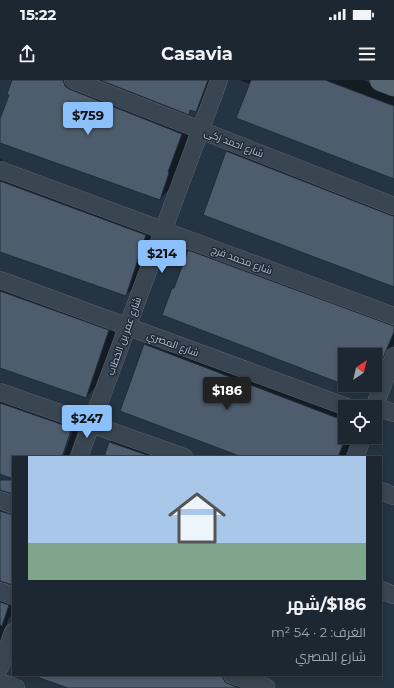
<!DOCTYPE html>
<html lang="ar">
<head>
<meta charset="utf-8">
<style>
	body { margin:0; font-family:Montserrat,Cairo,sans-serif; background:#29333e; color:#f1f3f6; direction:rtl; height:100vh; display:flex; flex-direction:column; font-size:15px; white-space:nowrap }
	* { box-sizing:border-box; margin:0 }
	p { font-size:13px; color:#a0a5ac }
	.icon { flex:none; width:22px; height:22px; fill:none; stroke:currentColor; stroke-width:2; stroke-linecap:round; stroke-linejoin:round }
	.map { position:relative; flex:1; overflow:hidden; direction:ltr }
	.sheet { position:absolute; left:12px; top:376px; width:370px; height:220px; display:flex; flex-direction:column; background:#1c2732; border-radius:0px; box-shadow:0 2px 6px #0003,0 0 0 1px #3a444d; direction:rtl }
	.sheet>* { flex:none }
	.needle { width:26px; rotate:35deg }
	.fabs { position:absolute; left:338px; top:268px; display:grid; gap:8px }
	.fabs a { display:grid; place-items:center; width:44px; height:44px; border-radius:0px; background:#1c2732; box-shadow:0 2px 6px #0003,0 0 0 1px #3a444d; font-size:20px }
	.price { position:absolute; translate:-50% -34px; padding:0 9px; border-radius:4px; background:#8bc0fb; color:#111; font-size:13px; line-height:26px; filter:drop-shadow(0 1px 2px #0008) }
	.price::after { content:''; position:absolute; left:50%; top:24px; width:12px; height:9px; margin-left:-6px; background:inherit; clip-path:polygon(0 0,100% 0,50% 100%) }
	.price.on { background:#222; color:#fff }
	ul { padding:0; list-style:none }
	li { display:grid; align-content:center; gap:8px; height:212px; padding:0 16px }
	li span { display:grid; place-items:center; height:124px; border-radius:0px; color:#555 }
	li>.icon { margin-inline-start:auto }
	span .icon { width:72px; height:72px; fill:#fffc; stroke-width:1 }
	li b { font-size:17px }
	.status { display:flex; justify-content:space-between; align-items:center; height:28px; padding:0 20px; background:#1c2732; direction:ltr }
	.status svg { height:11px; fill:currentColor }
	header { display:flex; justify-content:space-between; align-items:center; height:52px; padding:0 16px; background:#1c2732; font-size:18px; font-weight:700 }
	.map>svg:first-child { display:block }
	.shadow { fill:#0007 }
	.building { fill:#4e5d6d; stroke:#202c39 }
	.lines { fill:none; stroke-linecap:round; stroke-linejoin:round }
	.minor-casing { stroke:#57636f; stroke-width:18 }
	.primary-casing { stroke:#46515e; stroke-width:23 }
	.minor { stroke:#394551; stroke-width:17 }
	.primary { stroke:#576571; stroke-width:22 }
	.labels { text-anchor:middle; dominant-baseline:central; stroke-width:3; stroke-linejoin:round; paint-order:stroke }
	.street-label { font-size:10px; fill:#b6c0cc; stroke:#1e2a37 }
</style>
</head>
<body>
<div class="status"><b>15:22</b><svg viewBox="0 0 49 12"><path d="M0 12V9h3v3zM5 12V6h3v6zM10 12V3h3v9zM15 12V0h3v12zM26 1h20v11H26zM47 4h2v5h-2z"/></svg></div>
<header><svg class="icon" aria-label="menu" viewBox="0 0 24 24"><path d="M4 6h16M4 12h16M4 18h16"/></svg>Casavia<svg class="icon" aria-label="share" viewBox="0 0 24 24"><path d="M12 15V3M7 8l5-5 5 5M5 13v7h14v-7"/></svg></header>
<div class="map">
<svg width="394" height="608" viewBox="0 0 394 608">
	<rect width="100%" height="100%" fill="#253442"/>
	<g class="shadow">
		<polygon points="13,0 87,0 193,42 180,80 181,81 171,107 160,119 0,62 0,42 10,14"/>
		<polygon points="104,0 214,0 207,20 196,31 192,29 188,33"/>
		<polygon points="239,0 363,0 394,12 394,98 250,4"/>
		<polygon points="239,60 394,120 394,206 227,71"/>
		<polygon points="0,79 2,80 4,84 158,143 138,203 126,215 0,171"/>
		<polygon points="201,159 394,231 394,264 380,301 368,313 348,305 375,305 375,275 345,275 345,304 173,208 176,205 189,171"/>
		<polygon points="0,192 120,239 98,305 86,317 0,286"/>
		<polygon points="157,253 345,327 345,357 353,357 348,370 349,371 346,377 244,377 145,265"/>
		<polygon points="0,302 2,303 4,307 83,336 69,377 63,377 75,344 73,343 61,377 13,377 13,398 0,393"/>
		<polygon points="122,350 197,377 105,377 110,362"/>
		<polygon points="0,408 2,408 4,415 13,420 13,504 2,500 4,506 13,511 13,534 9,538 0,564"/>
		<polygon points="34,595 247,595 258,608 71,608"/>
	</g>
	<g class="building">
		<polygon points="12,0 63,0 65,6 69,9 182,54 168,92 169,93 160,120 0,63 0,39 9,15 7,14"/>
		<polygon points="100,0 208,0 196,32 190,30 189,35"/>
		<polygon points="251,0 325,0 394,26 394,99 236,38"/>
		<polygon points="226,71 390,135 394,136 394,207 203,135"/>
		<polygon points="0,101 146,155 126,216 0,172"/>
		<polygon points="188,170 391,245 394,246 394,252 375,297 375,275 345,275 345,305 162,235 172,208 174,208"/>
		<polygon points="0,211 109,250 86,318 0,288"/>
		<polygon points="144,264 345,341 345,360 338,377 242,377 120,331"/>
		<polygon points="0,323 72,348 62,377 13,377 13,399 0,394"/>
		<polygon points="109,362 147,375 147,377 104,377"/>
		<polygon points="0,400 13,400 13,414 0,410"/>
		<polygon points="0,431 13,435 13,505 0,501"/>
		<polygon points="0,522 9,525 2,546 0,545"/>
		<polygon points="38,595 220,595 222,596 225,602 229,604 239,608 68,608 37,597"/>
	</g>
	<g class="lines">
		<g class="minor-casing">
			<g id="minor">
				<polyline points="73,0 394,126"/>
				<polyline points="0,90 394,236"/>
				<polyline points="0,200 347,327"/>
				<polyline points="0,312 184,377"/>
				<polyline points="375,326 394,333"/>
				<polyline points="374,327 394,276"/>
				<polyline points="79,377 219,0"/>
				<polyline points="355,377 363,357"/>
				<polyline points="381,411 394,416"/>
				<polyline points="0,420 13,425"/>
				<polyline points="381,510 394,515"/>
				<polyline points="0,511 13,516"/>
				<polyline points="0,587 13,552"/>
				<polyline points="232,595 266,607"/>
				<polyline points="0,602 16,608"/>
			</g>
		</g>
		<g class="primary-casing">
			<polyline id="primary" points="381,0 394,5"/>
		</g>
		<use href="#minor" class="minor"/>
		<use href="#primary" class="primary"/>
	</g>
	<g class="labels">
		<g class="street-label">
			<text transform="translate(234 63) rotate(21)">شارع احمد زكى</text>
			<text transform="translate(242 180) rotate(20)">شارع محمد فرج</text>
			<text transform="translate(124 256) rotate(-70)">شارع عمر بن الخطاب</text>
			<text transform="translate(173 264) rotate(20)">شارع المصري</text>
		</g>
	</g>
</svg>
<div class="fabs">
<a><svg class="needle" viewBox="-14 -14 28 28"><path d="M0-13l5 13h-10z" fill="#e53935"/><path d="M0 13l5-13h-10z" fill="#a0a5ac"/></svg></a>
<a><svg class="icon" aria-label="locate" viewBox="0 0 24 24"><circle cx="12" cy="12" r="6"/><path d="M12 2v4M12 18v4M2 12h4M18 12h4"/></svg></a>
</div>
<b class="price" style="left:88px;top:56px">$759</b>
<b class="price" style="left:162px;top:194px">$214</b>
<b class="price on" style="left:227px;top:331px">$186</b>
<b class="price" style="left:87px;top:359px">$247</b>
<section class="sheet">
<ul>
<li><span style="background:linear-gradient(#a9c7e8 70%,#7fa58c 0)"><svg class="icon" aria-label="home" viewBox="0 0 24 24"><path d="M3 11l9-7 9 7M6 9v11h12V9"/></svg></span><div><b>$186/شهر</b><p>الغرف: 2 · 54 m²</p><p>شارع المصري</p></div></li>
</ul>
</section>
</div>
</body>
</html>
